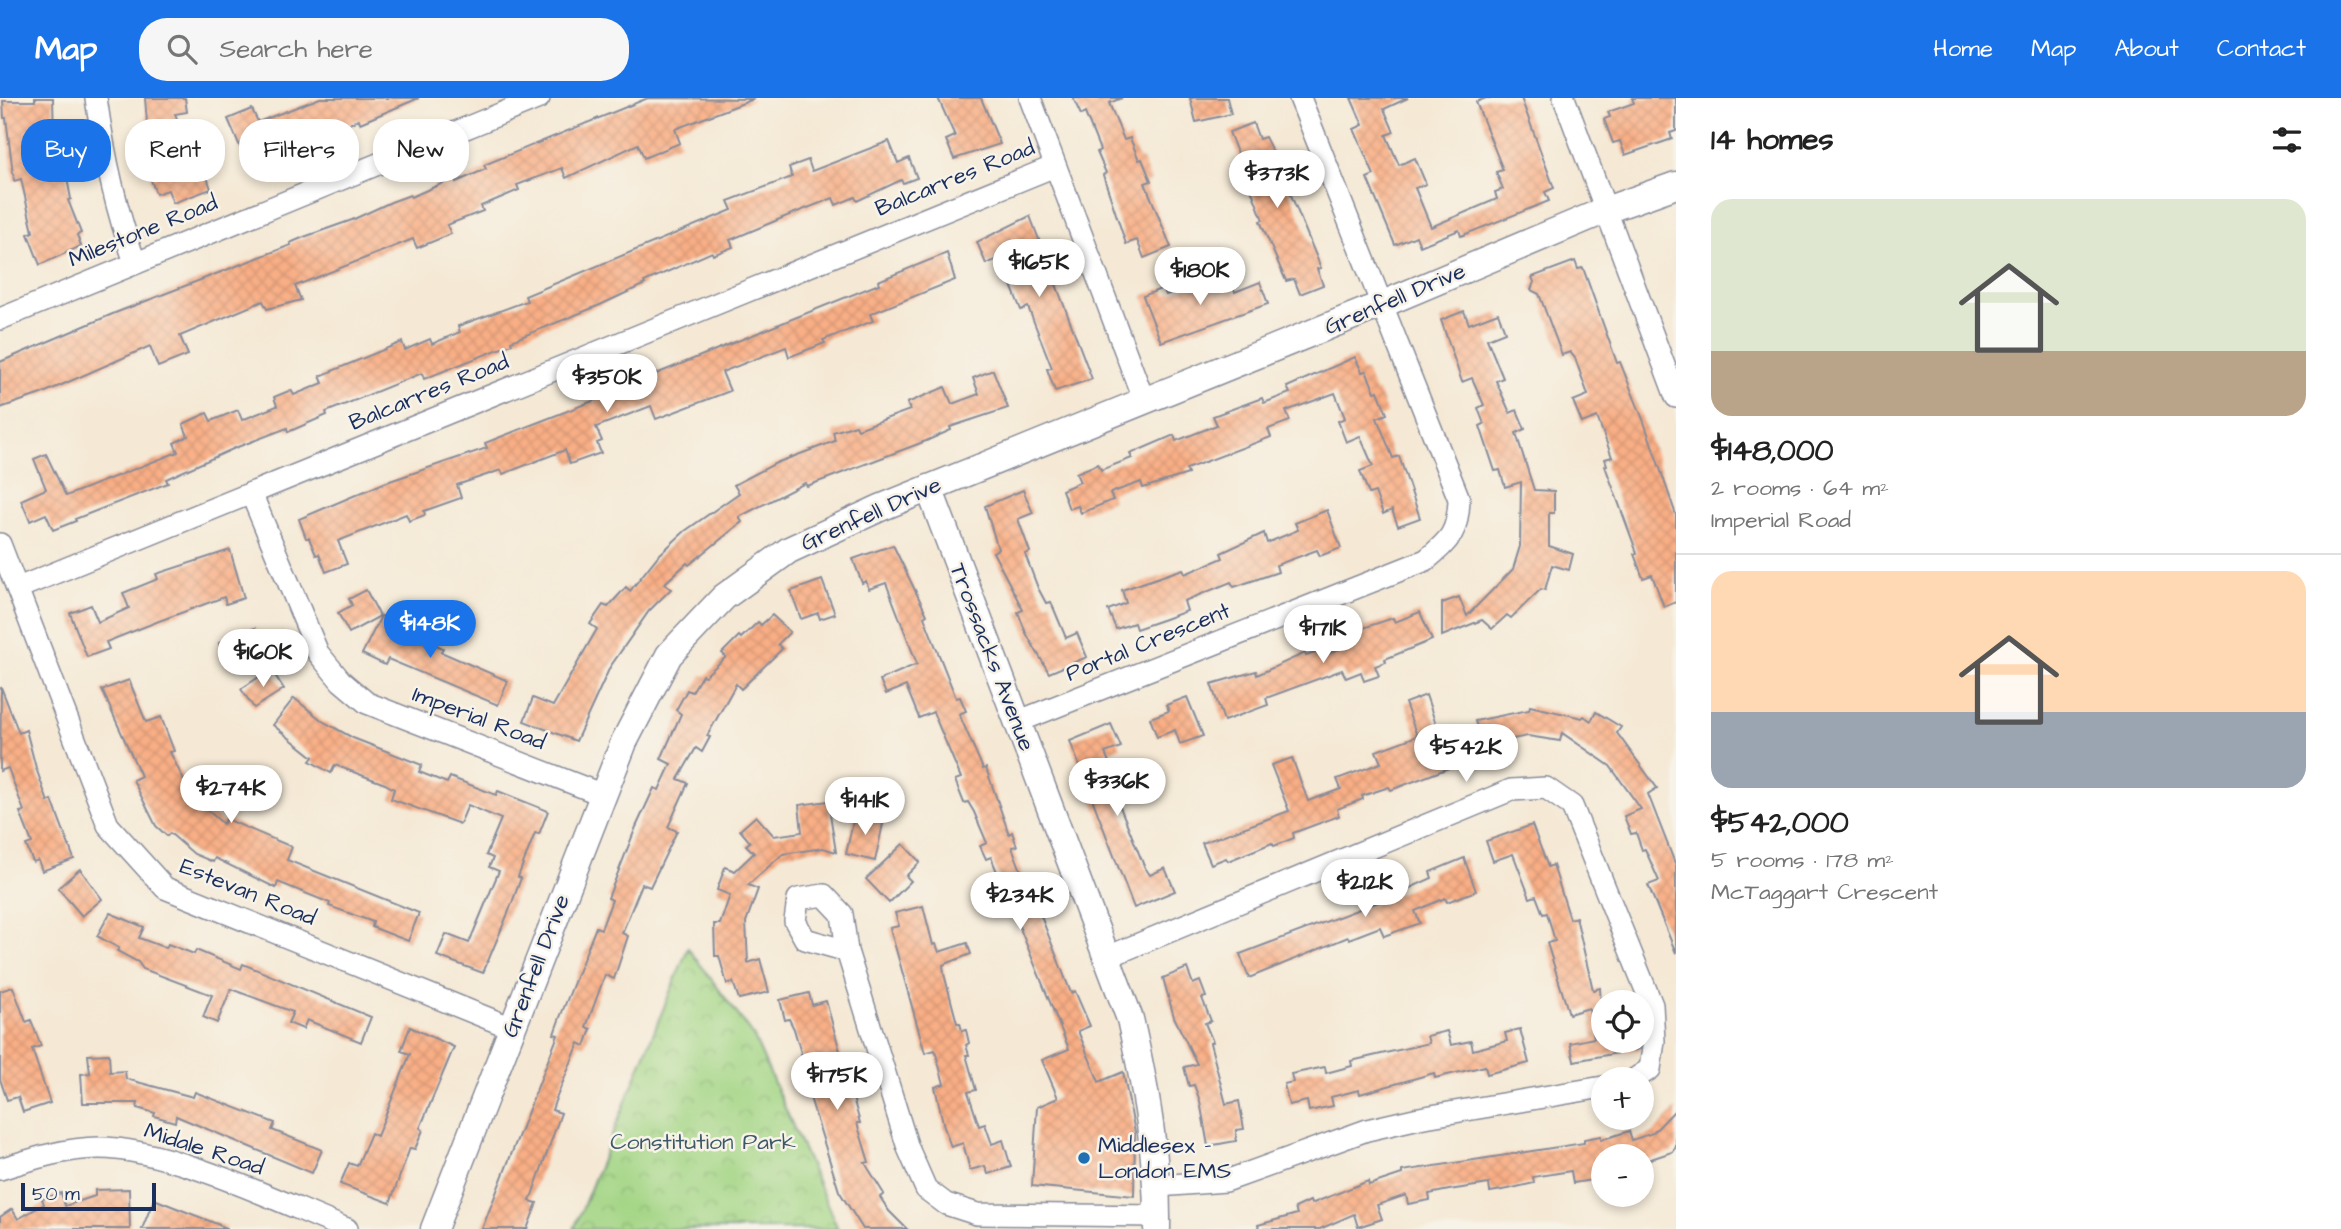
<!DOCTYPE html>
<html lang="en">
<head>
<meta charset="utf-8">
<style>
	body { margin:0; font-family:"Architects Daughter",sans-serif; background:#f6f6f6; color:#222; height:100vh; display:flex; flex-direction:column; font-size:26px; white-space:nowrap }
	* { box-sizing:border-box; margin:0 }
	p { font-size:23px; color:#767676 }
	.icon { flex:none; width:38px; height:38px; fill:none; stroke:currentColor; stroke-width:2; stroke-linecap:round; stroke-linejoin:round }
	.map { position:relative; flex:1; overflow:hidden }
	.panel { display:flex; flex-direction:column; background:#fff; width:665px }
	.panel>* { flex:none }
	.banner { position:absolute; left:21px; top:21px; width:665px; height:63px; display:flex; gap:14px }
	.controls { position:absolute; left:1591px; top:892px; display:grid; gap:14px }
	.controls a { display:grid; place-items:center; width:63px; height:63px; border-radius:50%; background:#fff; box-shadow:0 4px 10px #0003; font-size:35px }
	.scale { position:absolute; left:21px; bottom:18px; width:135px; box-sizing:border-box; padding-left:7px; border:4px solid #1b2f5e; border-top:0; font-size:19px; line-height:24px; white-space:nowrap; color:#1b2f5e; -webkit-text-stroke:5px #f7f3e8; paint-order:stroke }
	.price { position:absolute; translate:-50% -60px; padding:0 16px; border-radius:24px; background:#fff; color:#222; font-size:23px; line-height:46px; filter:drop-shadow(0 2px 4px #0008) }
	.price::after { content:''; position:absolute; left:50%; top:42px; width:21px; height:16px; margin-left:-10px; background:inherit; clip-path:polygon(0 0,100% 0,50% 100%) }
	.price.on { background:#1a73e8; color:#fff }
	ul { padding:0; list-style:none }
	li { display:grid; align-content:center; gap:14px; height:371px; padding:0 35px }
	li+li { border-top:2px solid #e0e0e0 }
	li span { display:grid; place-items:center; height:217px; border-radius:21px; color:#555 }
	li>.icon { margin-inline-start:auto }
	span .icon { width:126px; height:126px; fill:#fffc; stroke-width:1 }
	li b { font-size:30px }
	h2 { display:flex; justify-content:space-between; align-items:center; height:84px; padding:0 35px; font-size:30px }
	.chip { padding:0 24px; border-radius:28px; background:#fff; box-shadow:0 4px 10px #0003; font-size:24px; line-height:63px }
	.chip.on { background:#1a73e8; color:#fff }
	header { display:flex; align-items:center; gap:42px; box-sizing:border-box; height:98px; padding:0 35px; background:#1a73e8; color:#fff }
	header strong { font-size:33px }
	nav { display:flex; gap:38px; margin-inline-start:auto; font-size:24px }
	.search { width:490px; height:63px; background:#f6f6f6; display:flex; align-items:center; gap:18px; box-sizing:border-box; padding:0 24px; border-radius:28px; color:#767676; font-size:26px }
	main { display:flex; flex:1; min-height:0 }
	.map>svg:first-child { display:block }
	.park { fill:url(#park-crowns); stroke:#608272; stroke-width:2 }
	.building { fill:url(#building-cross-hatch) }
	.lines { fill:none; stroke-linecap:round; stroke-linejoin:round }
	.minor-casing { stroke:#888c9a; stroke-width:24 }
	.tertiary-casing { stroke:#888c9a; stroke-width:29 }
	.minor { stroke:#fff; stroke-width:21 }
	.tertiary { stroke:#fff; stroke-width:26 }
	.poi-dot { fill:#1f6fb2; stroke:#f7f3e8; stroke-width:2.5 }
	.labels { text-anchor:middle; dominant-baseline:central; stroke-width:5; stroke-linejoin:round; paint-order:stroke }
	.street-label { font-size:23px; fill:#1b2f5e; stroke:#f7f3e8 }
	.park-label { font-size:23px; fill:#3d5968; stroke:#f7f3e8 }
	.poi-label { font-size:23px; fill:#1b2f5e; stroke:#f7f3e8; text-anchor:start }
</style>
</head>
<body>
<header>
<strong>Map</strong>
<div class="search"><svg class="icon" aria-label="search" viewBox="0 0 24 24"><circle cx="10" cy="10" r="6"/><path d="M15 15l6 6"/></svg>Search here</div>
<nav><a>Home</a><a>Map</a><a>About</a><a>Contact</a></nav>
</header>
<main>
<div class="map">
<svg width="1676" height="1131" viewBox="0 0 1676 1131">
	<defs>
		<pattern id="park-crowns" width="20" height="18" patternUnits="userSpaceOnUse" patternTransform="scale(1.75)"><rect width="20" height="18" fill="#a4d686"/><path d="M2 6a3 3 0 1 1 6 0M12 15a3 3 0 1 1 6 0" fill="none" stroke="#8db876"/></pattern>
		<pattern id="building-cross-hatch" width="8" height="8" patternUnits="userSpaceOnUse" patternTransform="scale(1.75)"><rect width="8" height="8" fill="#f9af85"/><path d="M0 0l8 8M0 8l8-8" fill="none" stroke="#d59775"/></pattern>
	</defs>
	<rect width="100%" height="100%" fill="#f7f3e8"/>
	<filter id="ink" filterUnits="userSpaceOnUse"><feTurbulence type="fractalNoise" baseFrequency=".0143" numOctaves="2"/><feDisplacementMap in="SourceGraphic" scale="14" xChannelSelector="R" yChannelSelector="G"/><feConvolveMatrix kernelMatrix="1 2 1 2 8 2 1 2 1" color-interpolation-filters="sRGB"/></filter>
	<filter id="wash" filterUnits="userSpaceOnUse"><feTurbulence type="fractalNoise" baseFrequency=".00686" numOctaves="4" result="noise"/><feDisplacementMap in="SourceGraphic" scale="28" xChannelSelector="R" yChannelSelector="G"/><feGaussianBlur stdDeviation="1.57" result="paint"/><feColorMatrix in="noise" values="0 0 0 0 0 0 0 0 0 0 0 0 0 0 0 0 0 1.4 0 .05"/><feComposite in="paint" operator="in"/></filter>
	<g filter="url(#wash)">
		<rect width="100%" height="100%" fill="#f5e9d5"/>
		<polygon class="park" points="688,850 753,937 838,1131 574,1131"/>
		<g id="blocks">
			<g class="building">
				<polygon points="35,0 53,0 54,39 59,38 71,101 68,102 81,135 77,137 81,148 40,167 28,136 33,134 21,81 14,83 6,20 4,20 3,3 35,3"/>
				<polygon points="145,0 185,0 187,14 175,16 195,63 201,61 211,91 173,105 168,92 156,96 150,79 154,78 145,55 154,51 148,37"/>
				<polygon points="320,0 419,0 360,25 359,21 303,50 248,67 228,21 252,11 258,24"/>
				<polygon points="648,0 754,1 675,31 680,45 644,60 638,46 566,80 562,70 517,87 519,92 481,108 483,113 447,127 451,136 417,150 413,141 295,188 301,202 267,211 263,203 180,238 188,257 158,269 150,248 41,296 0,310 0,264 115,215 291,147 290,145 304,139 352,122 391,104 410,97 411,99 455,80 456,84 486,71 484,67"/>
				<polygon points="938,0 981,0 1000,46 954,61 946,42 955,38"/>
				<polygon points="1073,0 1122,0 1109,5 1124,42 1130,40 1139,62 1142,61 1151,83 1145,85 1171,149 1144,160 1137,142 1126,146 1103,77 1106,75 1097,54 1100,52 1085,15 1081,17"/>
				<polygon points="1190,0 1227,0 1231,16 1196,24"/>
				<polygon points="1351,0 1408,0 1384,11 1394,34 1386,37 1399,67 1415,60 1426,86 1415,90 1431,129 1497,101 1495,94 1503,91 1496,74 1503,72 1476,4 1486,0 1521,0 1554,90 1545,94 1549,103 1461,138 1459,132 1420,148 1416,138 1395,147 1367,80 1374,77 1354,31 1363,27"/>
				<polygon points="1632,0 1676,0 1676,33 1670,35 1672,41 1625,57 1620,43 1613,45 1604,21 1610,19 1608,14 1634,5"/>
				<polygon points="1253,25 1259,41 1265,39 1277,63 1321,170 1317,171 1323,187 1300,196 1294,181 1286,183 1260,123 1263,122 1229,34"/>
				<polygon points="889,43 898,65 909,60 917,80 903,85 901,82 857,103 855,99 836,107 833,100 787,118 730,142 733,149 713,157 712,154 644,184 645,186 600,207 511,243 512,246 424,281 422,275 326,314 327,317 288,334 287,330 235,350 166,381 168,385 75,421 76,423 53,432 46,416 30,423 21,402 46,391 34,361 46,356 66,398 178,354 174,345 188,338 183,326 207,315 211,323 238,312 242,322 277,308 274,299 291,292 294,297 323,285 320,278 402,244 405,252 430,241 432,246 460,234 458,228 527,203 525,198 732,112 728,103 792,79 789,69 808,62 812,73"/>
				<polygon points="1030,118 1092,281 1055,293 1047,271 1052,270 1028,209 1021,212 1000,160 986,166 977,144"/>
				<polygon points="947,155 955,182 870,216 873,223 823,242 825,245 789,259 786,249 722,274 730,293 656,321 651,308 596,329 602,343 597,345 601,355 570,366 565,352 503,376 501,372 457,387 461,400 424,413 425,417 409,423 406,416 338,443 347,466 326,474 319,456 316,457 309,440 306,440 299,421 384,385 487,350 485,345 642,284 641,282 879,186 878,183"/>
				<polygon points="1575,163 1578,171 1583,170 1617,265 1620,264 1644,324 1676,417 1676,504 1664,509 1652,477 1643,480 1634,456 1637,455 1605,368 1607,367 1605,361 1612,359 1597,319 1582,325 1573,303 1588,297 1575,260 1570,254 1562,257 1539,196 1531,192 1534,184 1532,179"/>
				<polygon points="1209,181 1214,193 1232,186 1235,194 1260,184 1268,206 1161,244 1143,198 1163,190 1166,197"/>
				<polygon points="1464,213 1469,226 1498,215 1505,234 1487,241 1503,280 1496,283 1510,315 1517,312 1525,331 1516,335 1534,392 1554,393 1554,415 1549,415 1549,448 1573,456 1569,472 1552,467 1545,492 1541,491 1511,520 1507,517 1492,531 1482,522 1442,538 1442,505 1459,499 1467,518 1513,471 1520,448 1521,384 1505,389 1500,372 1495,373 1480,328 1484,326 1478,310 1484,307 1472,280 1462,284 1441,222"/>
				<polygon points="1355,259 1362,274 1366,273 1375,294 1378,293 1387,316 1377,320 1393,360 1399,358 1420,420 1398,428 1392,412 1383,416 1375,394 1369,396 1360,373 1373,368 1360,338 1346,344 1338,323 1345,320 1335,295 1286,313 1290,323 1268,331 1271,339 1186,371 1188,376 1143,390 1141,384 1110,395 1113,402 1081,415 1078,408 1069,411 1062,392 1080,384 1076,375 1098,366 1101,372 1132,360 1130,356 1174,337 1176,343 1217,327 1213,318 1262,300 1264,305 1290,295 1287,289"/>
				<polygon points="993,272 1008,310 950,329 951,332 926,343 826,381 807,388 805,385 739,419 742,424 689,467 687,465 664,486 671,491 649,513 610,569 576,643 524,623 533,600 553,608 597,531 590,526 603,507 608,509 626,489 630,493 657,459 685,433 739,395 734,387 776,365 835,343 833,334 856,327 858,331 910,312 907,305 945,289 952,306 979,296 973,280"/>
				<polygon points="1023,392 1033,415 1018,421 1030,454 1025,456 1038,490 1046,505 1051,504 1066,540 1077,535 1087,559 1049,575 1026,535 1018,514 1023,512 993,454 998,451 985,408"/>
				<polygon points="1327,412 1341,450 1320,458 1317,452 1276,467 1278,474 1234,489 1231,484 1184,503 1187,513 1165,521 1136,531 1134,525 1116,531 1108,512 1126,505 1122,492 1183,471 1185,476 1223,460 1221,455 1264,435 1267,445 1298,432 1295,425"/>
				<polygon points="893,447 927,517 924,519 956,600 960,599 966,613 959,616 983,671 986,670 1009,736 1012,734 1017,748 1012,749 1033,804 1035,803 1071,895 1075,893 1090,928 1078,933 1099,984 1123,974 1135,1034 1134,1098 1032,1088 1037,1009 1058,1000 1042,962 1069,951 991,759 986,761 980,748 987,745 974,714 968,704 964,705 955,682 961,680 933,614 919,620 906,588 886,596 880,582 917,566 886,485 869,491 866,483 862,485 853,461"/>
				<polygon points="230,452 244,500 226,506 224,499 159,523 106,544 109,551 87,559 70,515 91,507 98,524 129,510 123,495 158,481 156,476"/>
				<polygon points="822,482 835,516 820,521 818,515 801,521 791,493"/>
				<polygon points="366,492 380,518 349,535 338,515 352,507 349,501"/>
				<polygon points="1420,514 1432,542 1385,561 1386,564 1375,568 1379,578 1364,583 1361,574 1346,580 1342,572 1266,600 1268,607 1224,623 1211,586 1256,573 1257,577 1305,555 1306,558 1321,553 1323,558 1348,547 1352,544 1348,535 1393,520 1395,524"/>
				<polygon points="772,517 790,534 778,546 782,551 741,591 736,586 707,638 710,639 702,654 696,650 678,681 688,685 668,729 677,733 650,789 642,786 622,835 628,838 614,881 605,877 586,929 591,931 585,948 579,945 555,1003 552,1012 561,1015 530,1103 537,1105 527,1131 482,1131 558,937 554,936 559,922 596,829 601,831 612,802 608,800 636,729 654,690 659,692 671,666 661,661 681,616 676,612 687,592 692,594 702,577 705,578 726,559 722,555 739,538 741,540 758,524 761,527"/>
				<polygon points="381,518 398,526 401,521 424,533 420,540 443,550 441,554 508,583 498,607 388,561 385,567 362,556"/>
				<polygon points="255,530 265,555 229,569 219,545"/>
				<polygon points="271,571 284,591 254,610 241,591"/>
				<polygon points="129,582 146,624 161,619 174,653 170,654 191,697 223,726 226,721 292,749 287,762 419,815 408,843 372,829 373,824 329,808 330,805 278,784 276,790 215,760 213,764 194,756 170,735 167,738 156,728 133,682 141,678 102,592"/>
				<polygon points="1,589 19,635 26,632 36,670 48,704 52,702 74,761 42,773 38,762 33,764 26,747 32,745 20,714 24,713 8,670 0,673"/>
				<polygon points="1426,597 1442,644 1477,629 1475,623 1529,612 1530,608 1582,620 1584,618 1591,623 1596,614 1621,629 1617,635 1657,690 1648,696 1676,768 1676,855 1648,787 1659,783 1645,751 1642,752 1636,735 1631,736 1624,718 1641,711 1610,668 1562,635 1560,643 1528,638 1470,649 1475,660 1391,692 1389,689 1362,698 1363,701 1337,711 1339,718 1293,735 1294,740 1274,748 1272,745 1228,763 1226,760 1211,766 1202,745 1289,713 1271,667 1292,660 1308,703 1341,691 1337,681 1381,665 1376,653 1417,638 1405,605"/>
				<polygon points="1187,599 1203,638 1180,646 1175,632 1157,639 1150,620 1169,613 1166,607"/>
				<polygon points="294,600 324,624 353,640 422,667 419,674 447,685 450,679 496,697 498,693 548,713 539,736 535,735 518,779 521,780 509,813 483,875 437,858 446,836 469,845 499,773 489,769 493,760 486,757 501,721 468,707 460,726 391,701 394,691 385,686 335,667 331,675 310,663 313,659 273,627"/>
				<polygon points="1111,626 1121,649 1105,655 1109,664 1103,667 1144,768 1150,777 1165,770 1175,793 1134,810 1070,643"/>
				<polygon points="828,703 836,754 823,750 783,756 748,787 758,791 746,824 748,865 760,861 769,894 739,901 733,884 727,886 719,858 715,858 714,826 720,826 730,797 717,792 725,769 735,773 754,755 746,747 750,744 740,732 756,718 774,738 802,734 799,707"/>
				<polygon points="855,715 884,721 875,763 846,756"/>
				<polygon points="1532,727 1548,769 1553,767 1570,821 1576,819 1593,892 1600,890 1603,943 1641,943 1640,951 1574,963 1570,945 1594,940 1589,910 1569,916 1547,845 1555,843 1547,815 1543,816 1536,798 1530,800 1513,756 1493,763 1486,743"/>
				<polygon points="903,746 920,764 906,778 911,783 889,805 866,781"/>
				<polygon points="1464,760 1476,793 1447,804 1445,800 1415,813 1420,825 1384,838 1380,829 1349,841 1348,839 1249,880 1240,856 1386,801 1432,780 1430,774"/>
				<polygon points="80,771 102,801 82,818 58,790"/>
				<polygon points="923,808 933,847 936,846 939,854 967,845 971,856 943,867 944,876 957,925 960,925 962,933 966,932 969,945 966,947 969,957 966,957 976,992 968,994 979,1028 985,1026 992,1046 1003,1042 1011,1069 988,1076 985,1068 970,1072 963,1045 951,1049 944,1029 935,989 944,986 935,952 925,955 890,830 899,828 895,815"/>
				<polygon points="110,815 144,829 139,840 166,850 168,846 194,856 196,852 241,871 243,866 371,919 361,944 307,922 303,931 288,925 293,914 231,891 217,925 203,919 212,897 143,871 138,864 117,853 119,850 97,838"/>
				<polygon points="1187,870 1193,886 1200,883 1206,899 1202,900 1211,923 1205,925 1213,944 1210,945 1226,1006 1239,1003 1244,1031 1236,1032 1236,1043 1208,1048 1200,1003 1194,987 1189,988 1184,969 1197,966 1174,919 1163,880"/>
				<polygon points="13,889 26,924 31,922 41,948 32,951 50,1005 23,1014 18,999 7,1002 0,981 0,893"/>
				<polygon points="809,895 812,907 826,903 860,1025 857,1025 869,1064 865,1065 884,1096 880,1099 889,1113 907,1131 863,1131 839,1093 804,980 808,979 794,931 789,921 785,922 780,902"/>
				<polygon points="410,929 454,949 420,1030 423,1032 415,1051 410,1050 390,1105 340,1086 349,1065 357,1068 371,1035 377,1038 410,956 401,953"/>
				<polygon points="1520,931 1529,965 1487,976 1485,968 1435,980 1434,975 1360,996 1359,992 1331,999 1333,1008 1309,1013 1307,1003 1289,1007 1284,986 1293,984 1291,976 1325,969 1326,975 1352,968 1351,963 1429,945 1427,938 1447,933 1451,947 1471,943 1473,952 1507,943 1505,935"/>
				<polygon points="109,956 110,974 125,973 126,981 193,999 195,994 275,1025 272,1032 322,1052 312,1075 176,1018 175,1024 154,1018 155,1015 137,1010 138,1005 83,1005 81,976 90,975 88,957"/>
				<polygon points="1676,1011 1676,1049 1672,1054 1642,1064 1642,1059 1603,1059 1603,1074 1591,1076 1592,1082 1573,1085 1571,1073 1533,1079 1534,1085 1508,1091 1490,1094 1489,1086 1449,1092 1429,1096 1430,1102 1408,1106 1406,1097 1377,1107 1382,1121 1358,1129 1354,1116 1320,1131 1259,1131 1258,1127 1297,1116 1295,1110 1310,1103 1311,1106 1368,1083 1369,1087 1402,1076 1402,1073 1584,1045 1584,1041 1601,1038 1601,1042 1629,1033 1632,1042 1653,1035"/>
				<polygon points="129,1091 130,1131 0,1131 0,1119 12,1111 18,1121 44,1106 42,1101 61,1095 65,1108 95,1098 95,1092"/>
				<polygon points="154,1101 227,1130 227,1131 142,1131"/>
			</g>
		</g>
	</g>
	<g filter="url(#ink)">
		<use href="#blocks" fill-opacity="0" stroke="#888c9a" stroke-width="2"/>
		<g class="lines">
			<g class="minor-casing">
				<g id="minor">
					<path d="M96 0C104 57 115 110 135 164"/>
					<polyline points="1030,0 1144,303"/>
					<polyline points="1564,0 1676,299"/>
					<polyline points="0,221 539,0"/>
					<polyline points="251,395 318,555 341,583 367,605 603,697"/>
					<polyline points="0,446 108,727 165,790 512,930"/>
					<polyline points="18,490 1055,68"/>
					<path d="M1017 624 1426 462C1451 441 1458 434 1459 401L1300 0"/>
					<polyline points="847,853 805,841 795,823 798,801 824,797 842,816 847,853 908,1050 926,1091 946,1106 977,1116 1157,1118"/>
					<polyline points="1105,860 1511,692 1546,690 1572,708 1652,907 1654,943 1650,971 1633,982"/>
					<path d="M0 1071C32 1061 66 1050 99 1050 170 1050 279 1104 347 1131"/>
					<polyline points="1158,1088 1226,1083 1367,1032 1419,1020 1603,989"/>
				</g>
			</g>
			<g class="tertiary-casing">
				<g id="tertiary">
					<path d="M929 390 1130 921C1146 991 1158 1059 1157 1131"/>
					<polyline points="434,1131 624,644 669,557 724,499 789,452 880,410 1383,206 1606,112 1676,87"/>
				</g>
			</g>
			<use href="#minor" class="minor"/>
			<use href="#tertiary" class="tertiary"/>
		</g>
	</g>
	<circle class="poi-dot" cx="1084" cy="1060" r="7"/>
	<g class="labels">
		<g class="street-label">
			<text transform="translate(955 80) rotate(-22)">Balcarres Road</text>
			<text transform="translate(143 133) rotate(-22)">Milestone Road</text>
			<text transform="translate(1395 201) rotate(-23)">Grenfell Drive</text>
			<text transform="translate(429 294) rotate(-22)">Balcarres Road</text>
			<text transform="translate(871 416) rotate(-24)">Grenfell Drive</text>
			<text transform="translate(1148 544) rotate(-22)">Portal Crescent</text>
			<text transform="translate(992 559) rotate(69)">Trossacks Avenue</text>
			<text transform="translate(479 620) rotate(21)">Imperial Road</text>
			<text transform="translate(248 794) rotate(22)">Estevan Road</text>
			<text transform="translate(536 868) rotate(-69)">Grenfell Drive</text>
			<text transform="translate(204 1051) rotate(18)">Midale Road</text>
		</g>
		<g class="park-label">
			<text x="703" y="1044">Constitution Park</text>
		</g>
		<g class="poi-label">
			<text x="1098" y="1047">Middlesex –<tspan x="1098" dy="26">London EMS</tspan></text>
		</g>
	</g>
</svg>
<div class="controls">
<a><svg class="icon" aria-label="locate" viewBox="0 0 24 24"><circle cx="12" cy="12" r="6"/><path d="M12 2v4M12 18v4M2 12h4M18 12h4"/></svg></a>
<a>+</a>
<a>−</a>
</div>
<div class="scale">50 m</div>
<b class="price" style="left:1277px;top:112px">$373K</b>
<b class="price" style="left:1039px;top:201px">$165K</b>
<b class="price" style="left:1200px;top:209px">$180K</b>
<b class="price" style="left:607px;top:316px">$350K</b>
<b class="price on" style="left:430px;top:562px">$148K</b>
<b class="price" style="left:1323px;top:567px">$171K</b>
<b class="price" style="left:263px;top:591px">$160K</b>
<b class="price" style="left:1466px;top:686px">$542K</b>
<b class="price" style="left:1117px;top:720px">$336K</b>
<b class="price" style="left:231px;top:727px">$274K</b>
<b class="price" style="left:865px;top:739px">$141K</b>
<b class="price" style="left:1365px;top:821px">$212K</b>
<b class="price" style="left:1020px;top:834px">$234K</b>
<b class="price" style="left:837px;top:1014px">$175K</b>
<div class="banner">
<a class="chip on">Buy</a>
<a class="chip">Rent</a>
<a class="chip">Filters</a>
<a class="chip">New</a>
</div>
</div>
<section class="panel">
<h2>14 homes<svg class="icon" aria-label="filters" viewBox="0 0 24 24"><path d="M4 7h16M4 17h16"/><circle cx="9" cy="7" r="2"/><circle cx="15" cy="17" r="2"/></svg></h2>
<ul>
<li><span style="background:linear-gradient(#dfe7d0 70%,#b9a48a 0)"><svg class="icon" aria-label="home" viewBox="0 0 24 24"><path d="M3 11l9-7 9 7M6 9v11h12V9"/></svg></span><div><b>$148,000</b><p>2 rooms · 64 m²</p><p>Imperial Road</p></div></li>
<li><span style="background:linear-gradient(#ffd9b3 65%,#9aa5b1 0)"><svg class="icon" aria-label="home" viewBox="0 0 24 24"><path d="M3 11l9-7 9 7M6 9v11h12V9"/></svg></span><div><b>$542,000</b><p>5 rooms · 178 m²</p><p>McTaggart Crescent</p></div></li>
</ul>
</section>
</main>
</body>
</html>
